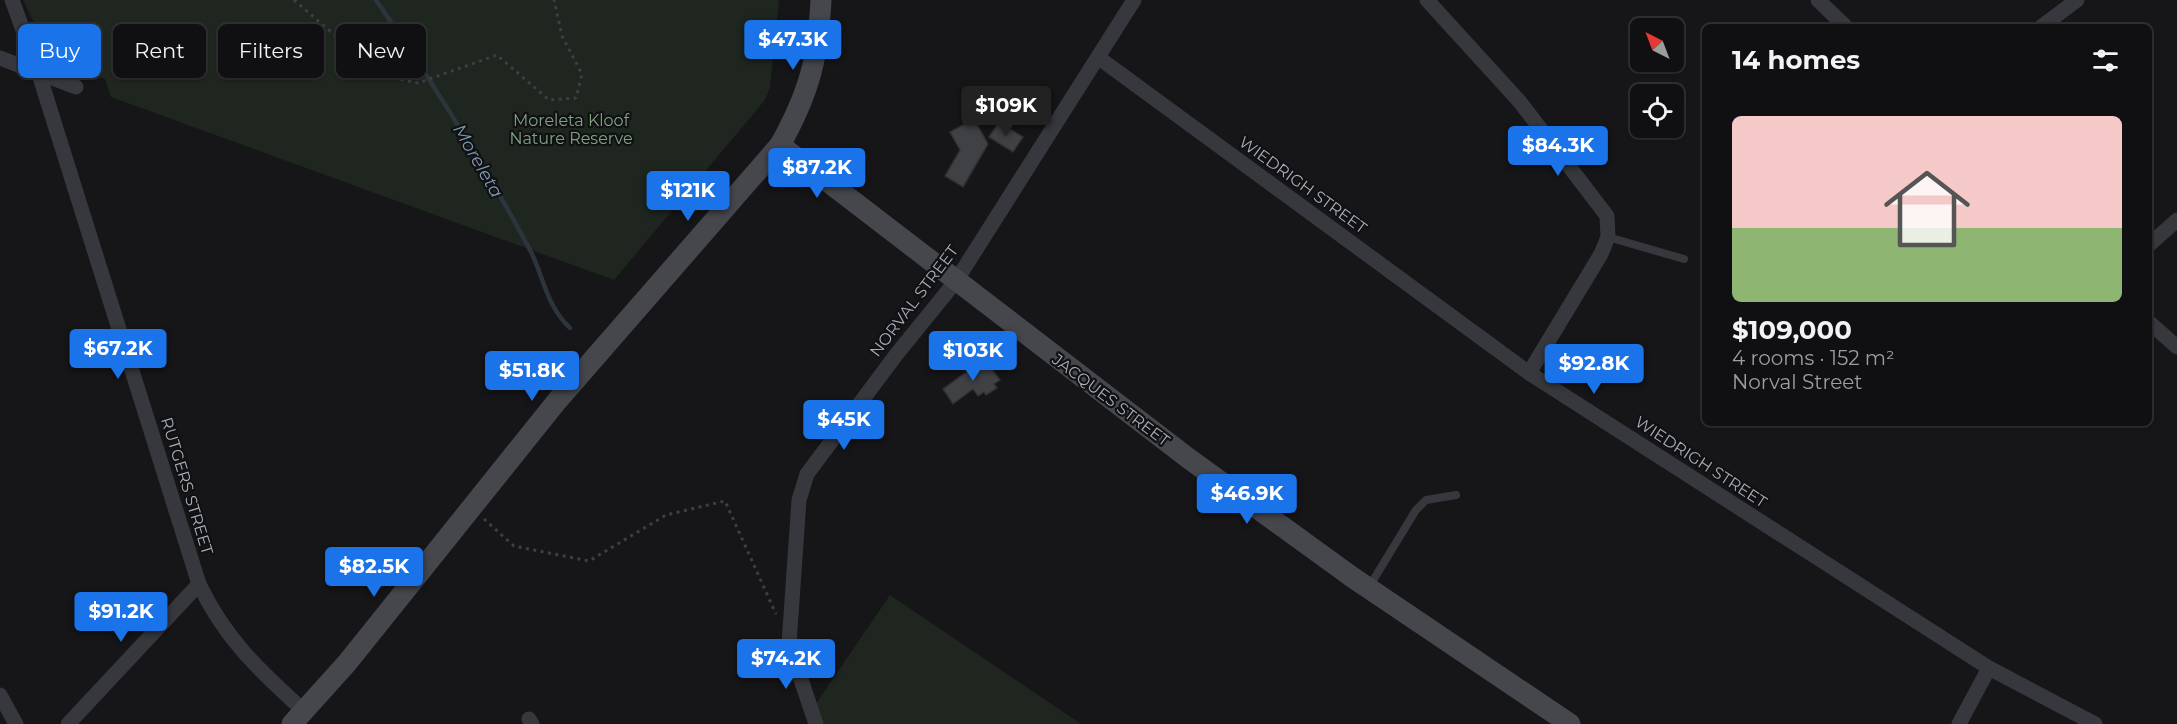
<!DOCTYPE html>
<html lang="en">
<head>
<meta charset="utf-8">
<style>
	body { margin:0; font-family:Montserrat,sans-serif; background:#19191b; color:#f1f3f6; height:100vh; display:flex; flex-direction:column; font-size:22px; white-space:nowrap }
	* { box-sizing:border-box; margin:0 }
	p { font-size:20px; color:#9c9d9f }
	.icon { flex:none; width:33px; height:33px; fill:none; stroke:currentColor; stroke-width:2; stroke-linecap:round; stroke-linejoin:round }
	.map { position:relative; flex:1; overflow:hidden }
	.panel { position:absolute; left:1702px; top:24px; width:450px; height:402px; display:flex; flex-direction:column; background:#101012; border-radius:9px; box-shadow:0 2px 4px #0004,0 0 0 2px #303032 }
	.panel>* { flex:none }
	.hud { position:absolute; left:18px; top:24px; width:570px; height:54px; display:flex; gap:12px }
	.needle { width:39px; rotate:318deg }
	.controls { position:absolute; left:1630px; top:18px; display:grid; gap:12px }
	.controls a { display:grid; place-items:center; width:54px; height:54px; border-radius:9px; background:#101012; box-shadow:0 2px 4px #0004,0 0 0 2px #303032; font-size:30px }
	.price { position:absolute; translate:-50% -51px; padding:0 14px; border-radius:6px; background:#1a73e8; color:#fff; font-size:20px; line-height:39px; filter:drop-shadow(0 2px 3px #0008) }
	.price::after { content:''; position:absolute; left:50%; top:36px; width:18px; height:14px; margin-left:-9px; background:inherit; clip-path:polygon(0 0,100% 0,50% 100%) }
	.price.on { background:#222; color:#fff }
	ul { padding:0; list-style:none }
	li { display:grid; align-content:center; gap:12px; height:318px; padding:0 30px }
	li+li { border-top:2px solid #303032 }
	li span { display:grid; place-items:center; height:186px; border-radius:9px; color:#555 }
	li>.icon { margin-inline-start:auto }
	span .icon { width:108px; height:108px; fill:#fffc; stroke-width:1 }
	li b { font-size:26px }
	h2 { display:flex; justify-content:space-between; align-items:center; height:72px; padding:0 30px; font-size:26px }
	.chip { padding:0 21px; border-radius:9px; background:#101012; box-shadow:0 2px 4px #0004,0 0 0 2px #303032; font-size:21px; line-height:54px }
	.chip.on { background:#1a73e8; color:#fff }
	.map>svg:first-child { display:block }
	.green { fill:#1e261f }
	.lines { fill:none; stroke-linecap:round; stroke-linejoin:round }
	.stream { stroke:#2c353c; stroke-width:4.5 }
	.building { fill:#404145; stroke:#303034; stroke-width:1.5 }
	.path { stroke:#3d3f44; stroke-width:3; stroke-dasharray:3 4.5; stroke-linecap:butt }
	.lane { stroke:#37383d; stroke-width:8 }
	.street { stroke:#37383d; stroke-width:15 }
	.secondary { stroke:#45474d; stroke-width:21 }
	.labels { text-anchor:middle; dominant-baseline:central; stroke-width:4.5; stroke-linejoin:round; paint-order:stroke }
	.park-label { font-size:16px; fill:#7fa381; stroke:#111113 }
	.street-label { font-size:16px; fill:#a8adb8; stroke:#111113 }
	.water-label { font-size:18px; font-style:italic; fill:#7f9bb3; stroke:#111113 }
</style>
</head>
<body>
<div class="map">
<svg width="2177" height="724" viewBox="0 0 2177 724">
	<rect width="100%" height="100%" fill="#161618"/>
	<g class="green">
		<path d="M23 0H779L770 87 765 100 614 280 111 97 105 79C55 59 46 49 23 0Z"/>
		<polygon points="890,595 1081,724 812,724 807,717"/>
	</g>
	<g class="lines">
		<path class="stream" d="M376 0C431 80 483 162 529 248 544 276 545 304 570 328"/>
	</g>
	<g class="building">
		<polygon points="974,119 988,144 963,187 945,176 960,150 950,132"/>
		<polygon points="999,122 1023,137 1013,152 989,137"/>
		<polygon points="984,359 1000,380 994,384 997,388 986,395 984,392 978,396 973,389 953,404 943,389"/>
	</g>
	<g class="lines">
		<g class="path">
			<polyline points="294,0 381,75 418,83 497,55 549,100 576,98 582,74 562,36 554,0"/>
			<polyline points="484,519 514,546 589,561 666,515 725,501 776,614"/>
		</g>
		<g class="lane">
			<polyline points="1608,237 1684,259"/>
			<polyline points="1369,587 1416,510 1426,500 1456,495"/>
		</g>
		<g class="street">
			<path d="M12 0 38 71 199 584C225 639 260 671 304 711"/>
			<polyline points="1427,0 1520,102 1607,216 1608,237 1601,254 1529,373"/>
			<polyline points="1818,0 1846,27"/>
			<polyline points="2041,27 2077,0"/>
			<polyline points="0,58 76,87"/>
			<polyline points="1099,58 1529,373 1989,668 2095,724"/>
			<polyline points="2150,244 2177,220"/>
			<polyline points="2150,323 2177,347"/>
			<polyline points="0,695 16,724"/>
			<polyline points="529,719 532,724"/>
			<polyline points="68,724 199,584"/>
			<polyline points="816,724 789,644 799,500 807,474 896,355 956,281 1134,0"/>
			<polyline points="1959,724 1989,668"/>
		</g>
		<g class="secondary">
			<polyline points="780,145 1188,458 1352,577 1570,724"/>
			<path d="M292 724 347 663 557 401 780 145C809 93 818 59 821 0"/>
		</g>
	</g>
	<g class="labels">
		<g class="park-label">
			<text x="571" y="120">Moreleta Kloof<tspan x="571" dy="18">Nature Reserve</tspan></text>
		</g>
		<g class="street-label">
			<text transform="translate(1303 185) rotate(36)">WIEDRIGH STREET</text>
			<text transform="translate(914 301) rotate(-53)">NORVAL STREET</text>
			<text transform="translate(1111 400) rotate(37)">JACQUES STREET</text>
			<text transform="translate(1701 462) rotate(33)">WIEDRIGH STREET</text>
			<text transform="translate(187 486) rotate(73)">RUTGERS STREET</text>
		</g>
		<g class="water-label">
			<text transform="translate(478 161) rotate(60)">Moreleta</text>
		</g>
	</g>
</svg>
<div class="controls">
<a><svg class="needle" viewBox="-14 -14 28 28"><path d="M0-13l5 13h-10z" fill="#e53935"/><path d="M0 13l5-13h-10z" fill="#9c9d9f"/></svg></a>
<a><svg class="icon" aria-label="locate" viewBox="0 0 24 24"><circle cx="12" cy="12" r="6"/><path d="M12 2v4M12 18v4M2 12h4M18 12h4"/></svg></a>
</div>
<b class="price" style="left:793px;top:71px">$47.3K</b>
<b class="price on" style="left:1006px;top:137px">$109K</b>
<b class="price" style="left:1558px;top:177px">$84.3K</b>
<b class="price" style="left:817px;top:199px">$87.2K</b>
<b class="price" style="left:688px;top:222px">$121K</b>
<b class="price" style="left:118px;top:380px">$67.2K</b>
<b class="price" style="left:973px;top:382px">$103K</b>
<b class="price" style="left:1594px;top:395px">$92.8K</b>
<b class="price" style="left:532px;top:402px">$51.8K</b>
<b class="price" style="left:844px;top:451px">$45K</b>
<b class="price" style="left:1247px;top:525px">$46.9K</b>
<b class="price" style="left:374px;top:598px">$82.5K</b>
<b class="price" style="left:121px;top:643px">$91.2K</b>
<b class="price" style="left:786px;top:690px">$74.2K</b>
<div class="hud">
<a class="chip on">Buy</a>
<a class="chip">Rent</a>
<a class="chip">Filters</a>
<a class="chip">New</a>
</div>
<section class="panel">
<h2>14 homes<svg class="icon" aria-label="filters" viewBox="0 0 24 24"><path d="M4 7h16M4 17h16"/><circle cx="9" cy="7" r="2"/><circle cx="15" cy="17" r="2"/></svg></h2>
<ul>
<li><span style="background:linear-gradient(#f6c9c9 60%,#8fb573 0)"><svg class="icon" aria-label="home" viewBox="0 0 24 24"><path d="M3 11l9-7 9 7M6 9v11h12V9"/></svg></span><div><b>$109,000</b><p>4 rooms · 152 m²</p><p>Norval Street</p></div></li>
</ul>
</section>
</div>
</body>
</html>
